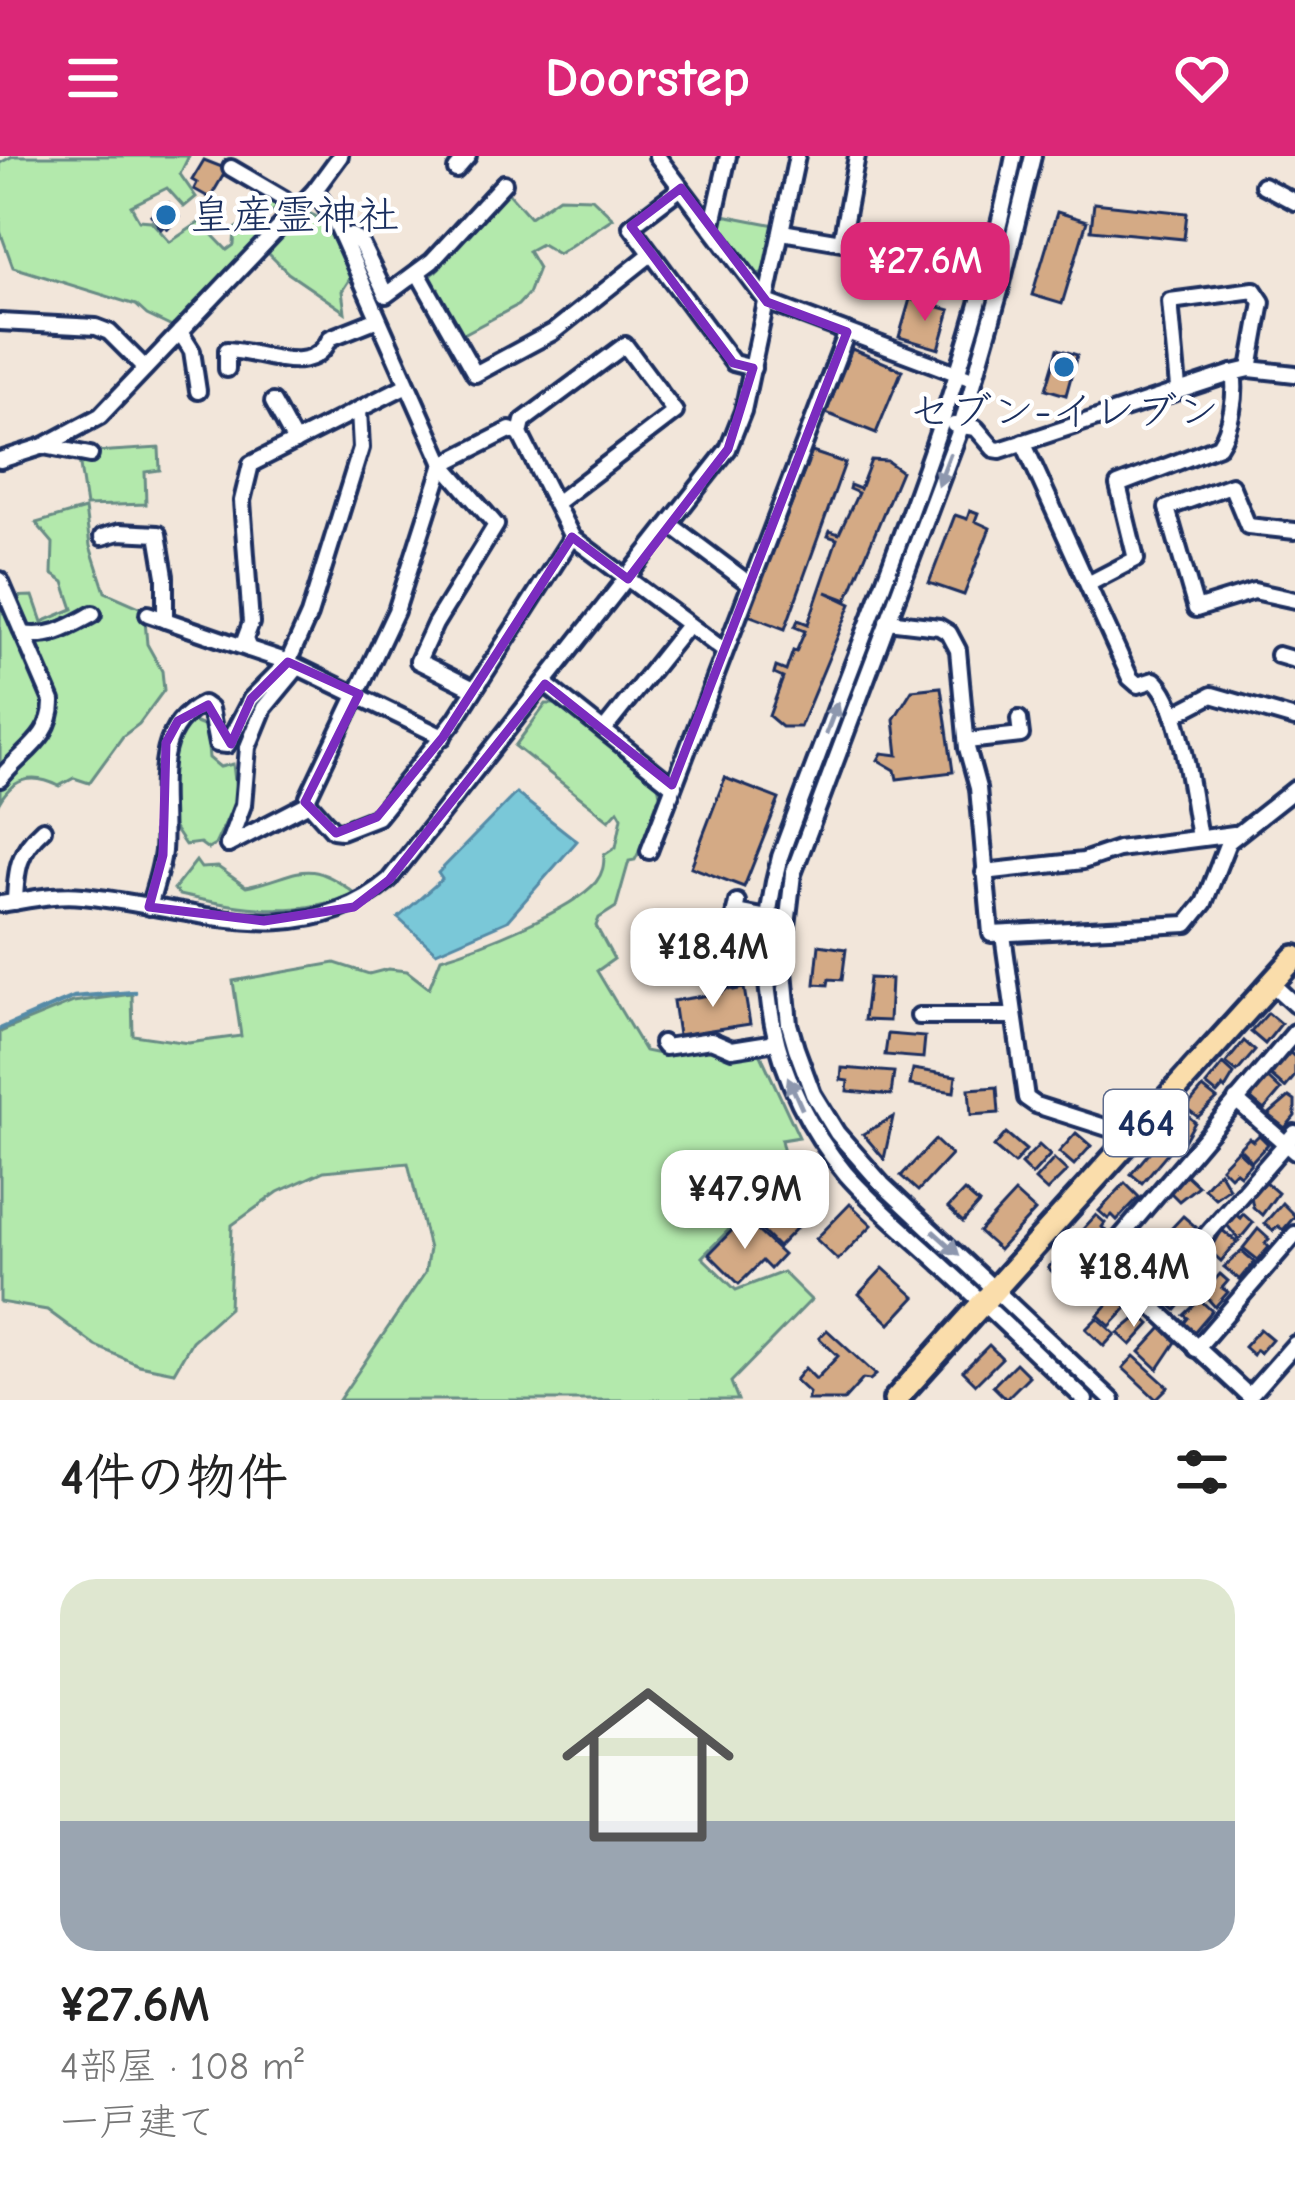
<!DOCTYPE html>
<html lang="ja">
<head>
<meta charset="utf-8">
<style>
	body { margin:0; font-family:"Comic Neue","Klee One",sans-serif; background:#f6f6f6; color:#222; height:100vh; display:flex; flex-direction:column; font-size:45px; white-space:nowrap }
	* { box-sizing:border-box; margin:0 }
	p { font-size:39px; color:#767676 }
	.icon { flex:none; width:66px; height:66px; fill:none; stroke:currentColor; stroke-width:2; stroke-linecap:round; stroke-linejoin:round }
	.map { position:relative; height:1244px; overflow:hidden }
	.drawer { display:flex; flex-direction:column; background:#fff; flex:1 }
	.drawer>* { flex:none }
	.price { position:absolute; translate:-50% -102px; padding:0 27px; border-radius:24px; background:#fff; color:#222; font-size:39px; line-height:78px; filter:drop-shadow(0 3px 6px #0008) }
	.price::after { content:''; position:absolute; left:50%; top:72px; width:36px; height:27px; margin-left:-18px; background:inherit; clip-path:polygon(0 0,100% 0,50% 100%) }
	.price.on { background:#db2777; color:#fff }
	ul { padding:0; list-style:none }
	li { display:grid; align-content:center; gap:24px; height:636px; padding:0 60px }
	li span { display:grid; place-items:center; height:372px; border-radius:36px; color:#555 }
	li>.icon { margin-inline-start:auto }
	span .icon { width:216px; height:216px; fill:#fffc; stroke-width:1 }
	li b { font-size:51px }
	h2 { display:flex; justify-content:space-between; align-items:center; height:144px; padding:0 60px; font-size:51px }
	header { display:flex; justify-content:space-between; align-items:center; height:156px; padding:0 60px; background:#db2777; color:#fff; font-size:54px; font-weight:800 }
	.map>svg:first-child { display:block }
	.green { fill:#b3e9ac; stroke:#678c85; stroke-width:3 }
	.water { fill:#7ac8d8; stroke:#548ba7; stroke-width:3 }
	.lines { fill:none; stroke-linecap:round; stroke-linejoin:round }
	.stream { stroke:#548ba7; stroke-width:4.5 }
	.building { fill:#d4aa85; stroke:#1b2f5e; stroke-width:3 }
	.minor-casing { stroke:#1b2f5e; stroke-width:22 }
	.highway-casing { stroke:#1b2f5e; stroke-width:30 }
	.minor { stroke:#fff; stroke-width:14 }
	.highway { stroke:#faddab; stroke-width:21 }
	.oneway { fill:#8d97ae }
	.marked { fill:none; stroke:#7b2cbf; stroke-width:9; stroke-linejoin:round }
	.poi-dot { fill:#1f6fb2; stroke:#fff; stroke-width:4.5 }
	.labels { text-anchor:middle; dominant-baseline:central; stroke-width:9; stroke-linejoin:round; paint-order:stroke }
	.shield { fill:#fff; stroke:#5f6d8e; stroke-width:3 }
	.shield-label { font-size:39px; font-weight:bold; fill:#1b2f5e }
	.poi-label { font-size:42px; fill:#1b2f5e; stroke:#fff; text-anchor:start }
</style>
</head>
<body>
<header><svg class="icon" aria-label="menu" viewBox="0 0 24 24"><path d="M4 6h16M4 12h16M4 18h16"/></svg>Doorstep<svg class="icon" aria-label="heart" viewBox="0 0 24 24"><path d="M12 20l-8-8c-3-5 5-10 8-4 3-6 11-1 8 4z"/></svg></header>
<div class="map">
<svg width="1295" height="1244" viewBox="0 0 1295 1244">
	<rect width="100%" height="100%" fill="#f2e6da"/>
	<filter id="ink" filterUnits="userSpaceOnUse"><feTurbulence type="fractalNoise" baseFrequency=".00833" numOctaves="2"/><feDisplacementMap in="SourceGraphic" scale="24" xChannelSelector="R" yChannelSelector="G"/><feConvolveMatrix kernelMatrix="1 2 1 2 8 2 1 2 1" color-interpolation-filters="sRGB"/></filter>
	<g filter="url(#ink)">
		<g class="green">
			<polygon points="13,0 189,0 180,18 196,41 184,51 167,32 131,50 139,64 151,65 170,86 200,66 227,94 234,89 235,73 251,63 254,49 268,40 281,47 253,75 261,84 234,106 174,172 147,159 136,149 13,111 0,75 0,7"/>
			<polygon points="505,33 530,61 559,41 592,42 613,62 558,98 541,88 528,95 538,112 528,138 518,149 460,180 430,121 441,110 440,102"/>
			<path d="M303 56C334 61 340 95 351 121L342 135 345 156 288 117 268 97Z"/>
			<polygon points="723,59 775,69 765,116 758,118 720,72"/>
			<polygon points="159,292 160,314 145,316 146,348 86,350 79,303 95,296"/>
			<path d="M85 353 90 390 105 436 144 453 147 488 162 515 164 534 139 568 123 580 89 627 74 622 59 630C35 618 15 620 0 645V433L4 441 33 440 42 466 73 453 64 426 52 418 53 387 36 367Z"/>
			<path d="M546 548H557L658 628 660 638 638 698 635 704 629 705 616 751 599 762 596 770 614 803 597 815 645 895 669 900 706 893 733 901 760 897 799 981 781 984 784 997 766 1009 777 1025 702 1101 736 1134 783 1116 811 1144 731 1226 738 1244H339L425 1117 429 1093 408 1007 324 1015 278 1036 232 1069 229 1152 192 1185 174 1216 139 1209 96 1190 47 1154 0 1146V876L73 846 132 838 133 879 188 887 241 880 233 825 335 807 369 818 388 813 407 815 429 832 441 802C479 791 571 755 596 726 603 717 604 709 604 699L616 691 622 661 618 654 609 664 515 590Z"/>
			<polygon points="186,563 206,571 209,602 220,611 233,608 237,642 215,689 208,693 200,687 185,689 167,662 171,587"/>
			<path d="M196 705 201 712 218 711 246 731C298 720 306 699 354 737 299 763 236 752 179 739L174 733Z"/>
		</g>
		<polygon class="water" points="516,637 577,685 507,765 436,796 398,762 442,723 438,717"/>
		<g class="lines">
			<polyline class="stream" points="0,873 74,841 135,836"/>
		</g>
		<g class="building">
			<polygon points="204,4 227,13 210,42 194,33 197,27 192,24"/>
			<polygon points="169,47 179,61 168,73 165,69 161,73 151,59"/>
			<polygon points="1094,47 1187,57 1184,83 1091,74"/>
			<polygon points="1057,56 1087,65 1062,148 1032,139"/>
			<polygon points="910,143 950,154 939,193 899,181"/>
			<polygon points="852,193 902,214 876,277 826,257"/>
			<polygon points="1058,193 1077,199 1066,239 1046,233"/>
			<polygon points="812,296 845,307 785,473 748,459"/>
			<polygon points="871,304 887,305 901,315 847,444 826,436 851,448 800,571 782,571 769,560 783,522 774,518 776,511 786,515 793,495 796,496 805,475 795,471 798,464 808,468 837,383 828,380 830,375 839,378 858,337 849,333 850,329 860,333"/>
			<polygon points="970,354 978,357 975,365 990,372 964,439 929,427 955,359 967,363"/>
			<polygon points="941,531 953,616 897,623 895,614 878,604 882,597 898,599 894,563 912,534"/>
			<polygon points="725,622 779,643 744,731 691,711"/>
			<polygon points="819,789 846,793 842,824 829,823 828,829 815,828"/>
			<polygon points="732,819 734,834 744,832 750,868 678,879 673,845 721,837 718,821"/>
			<polygon points="869,822 891,823 889,865 864,864"/>
			<polygon points="1268,857 1281,868 1265,888 1251,876"/>
			<polygon points="888,878 925,881 923,902 885,899"/>
			<polygon points="1244,885 1255,895 1237,916 1226,907"/>
			<polygon points="1288,895 1295,901 1295,920 1285,932 1271,920"/>
			<polygon points="1223,908 1234,918 1225,933 1223,931 1217,938 1206,929"/>
			<polygon points="842,912 894,916 891,939 847,935 848,925 841,924"/>
			<polygon points="913,913 956,920 954,936 910,929"/>
			<polygon points="1267,921 1281,934 1264,954 1250,942"/>
			<polygon points="997,931 999,957 971,959 969,933"/>
			<polygon points="1203,932 1217,943 1198,961 1186,952"/>
			<polygon points="1289,941 1295,945 1295,960 1285,972 1268,959"/>
			<polygon points="1182,955 1195,966 1182,989 1165,975"/>
			<polygon points="893,961 884,1003 863,978"/>
			<polygon points="1006,977 1026,994 1014,1008 994,991"/>
			<polygon points="1076,977 1091,990 1074,1009 1059,996"/>
			<polygon points="1164,979 1175,988 1142,1027 1131,1018"/>
			<polygon points="1259,979 1268,988 1252,1005 1239,992 1249,982 1253,985"/>
			<polygon points="935,984 951,999 918,1035 901,1020"/>
			<polygon points="1039,989 1050,999 1032,1019 1021,1008"/>
			<polygon points="1237,994 1251,1007 1240,1019 1235,1015 1230,1020 1221,1011"/>
			<polygon points="1054,1003 1067,1015 1047,1035 1035,1024"/>
			<polygon points="1219,1015 1229,1032 1215,1042 1204,1032"/>
			<polygon points="1184,1017 1198,1030 1179,1045 1168,1034"/>
			<polygon points="1264,1025 1278,1037 1262,1059 1253,1051 1251,1040"/>
			<polygon points="799,1026 810,1037 804,1043 815,1053 778,1091 751,1064 788,1027 794,1032"/>
			<polygon points="1125,1027 1139,1041 1117,1064 1112,1059 1108,1063 1099,1055"/>
			<polygon points="964,1035 979,1048 963,1066 948,1052"/>
			<polygon points="1015,1037 1035,1055 999,1094 979,1076"/>
			<polygon points="1282,1047 1295,1060 1283,1074 1278,1070 1273,1075 1264,1068"/>
			<polygon points="850,1048 872,1069 838,1104 816,1083"/>
			<polygon points="1235,1058 1240,1062 1243,1058 1253,1067 1239,1084 1227,1069"/>
			<polygon points="1096,1059 1105,1067 1102,1071 1108,1077 1087,1099 1072,1085"/>
			<polygon points="1183,1060 1196,1071 1180,1088 1168,1076"/>
			<polygon points="744,1062 783,1099 770,1113 762,1105 739,1128 709,1098"/>
			<polygon points="1258,1073 1269,1083 1265,1087 1269,1091 1258,1104 1243,1092"/>
			<polygon points="1222,1074 1237,1086 1221,1105 1210,1095"/>
			<polygon points="1126,1086 1139,1098 1124,1114 1113,1100"/>
			<polygon points="1070,1088 1087,1103 1065,1127 1048,1112"/>
			<polygon points="1242,1095 1255,1106 1240,1124 1224,1111"/>
			<polygon points="1146,1101 1159,1112 1140,1132 1132,1124 1137,1119 1133,1115"/>
			<polygon points="1193,1105 1211,1116 1197,1132 1181,1119"/>
			<polygon points="883,1112 915,1141 890,1168 859,1138"/>
			<polygon points="1220,1118 1228,1125 1222,1132 1228,1136 1215,1151 1203,1137"/>
			<polygon points="1179,1121 1193,1134 1176,1154 1164,1144"/>
			<polygon points="1117,1139 1126,1148 1126,1153 1110,1170 1098,1159"/>
			<polygon points="1200,1144 1212,1155 1194,1176 1184,1167 1188,1162 1184,1159"/>
			<polygon points="1140,1159 1150,1168 1131,1189 1118,1177"/>
			<polygon points="1097,1162 1115,1178 1104,1190 1086,1173"/>
			<polygon points="1162,1172 1176,1186 1158,1213 1140,1196"/>
			<polygon points="1260,1173 1272,1183 1260,1197 1256,1194 1253,1199 1244,1191"/>
			<polygon points="827,1174 876,1219 870,1224 863,1223 844,1244 807,1244 809,1237 795,1224 805,1212 816,1223 838,1200 819,1182"/>
			<polygon points="989,1189 1002,1202 976,1228 963,1215"/>
			<polygon points="1134,1200 1168,1231 1156,1243 1123,1212"/>
			<polygon points="1016,1207 1029,1220 1006,1243 993,1230"/>
		</g>
		<g class="lines">
			<g class="minor-casing">
				<g id="minor">
					<polyline points="657,0 767,146 967,221"/>
					<path d="M1014 0C966 243 864 469 780 701 749 814 770 927 846 1018 876 1052 912 1081 945 1112 992 1155 1038 1200 1085 1244"/>
					<polyline points="1033,0 1000,135 961,271 793,718 783,805 789,868 796,892 813,938 837,977 882,1028 1112,1244"/>
					<polyline points="231,12 284,43 295,54"/>
					<polyline points="456,14 468,0"/>
					<polyline points="1263,29 1295,46"/>
					<polyline points="681,32 631,70 733,207 753,212"/>
					<polyline points="315,34 336,67 443,308 496,369 435,468 418,505 474,533"/>
					<polyline points="712,72 728,0"/>
					<polyline points="782,76 841,86 857,0"/>
					<polyline points="342,80 352,80 361,88 386,139 432,105 504,27"/>
					<polyline points="418,117 475,218 553,176 651,98"/>
					<polyline points="0,166 96,171 109,176 145,212"/>
					<polyline points="180,176 192,195 198,235"/>
					<path d="M227 213V194C262 195 313 223 330 182L378 163"/>
					<polyline points="407,229 251,308 242,345 251,467 245,483 249,493 288,506 443,581"/>
					<polyline points="1178,232 1170,145 1254,134 1262,146 1250,213"/>
					<polyline points="273,246 295,286"/>
					<polyline points="954,269 976,272 994,293 1000,294 1233,217 1250,213 1295,218"/>
					<polyline points="520,278 523,265 625,189 675,256 556,347"/>
					<polyline points="520,278 572,381 723,494"/>
					<path d="M1023 286 1130 522 1138 529 1154 524C1182 546 1192 644 1199 681"/>
					<polyline points="44,290 90,299"/>
					<polyline points="0,304 44,290 100,260 315,34 340,0"/>
					<polyline points="671,369 748,427"/>
					<polyline points="1295,375 1248,370 1231,329 1167,352 1196,453 1254,435 1295,444"/>
					<polyline points="102,381 119,376 158,378 165,420 165,464"/>
					<path d="M0 424 52 545C53 582 21 596 0 623"/>
					<path d="M1088 428 1136 403 1118 329 1219 290C1231 272 1237 238 1233 217"/>
					<polyline points="148,458 249,493"/>
					<polyline points="887,465 939,471 949,477 958,494 967,592 978,632 991,778 1187,768 1204,747 1228,686 1295,633"/>
					<path d="M23 478C51 483 69 471 93 458"/>
					<polyline points="1278,499 1295,504"/>
					<polyline points="545,528 672,629"/>
					<polyline points="1174,559 1212,539 1295,563"/>
					<polyline points="604,574 688,469"/>
					<polyline points="967,585 1021,579 1019,563"/>
					<polyline points="309,647 333,674 341,675 377,661 455,564 572,381"/>
					<polyline points="228,689 309,647 308,641 396,455 443,308 510,274 520,278"/>
					<polyline points="228,689 243,649 248,591 264,552 297,512"/>
					<polyline points="649,695 847,176"/>
					<polyline points="984,716 1083,705 1118,693 1234,678"/>
					<path d="M15 746C16 714 18 695 43 673"/>
					<path d="M0 748C27 744 55 737 83 740 185 750 301 800 389 724L728 293 743 255 797 0"/>
					<path d="M149 751C154 733 161 714 163 695 167 644 147 574 203 548L210 553 217 588 227 589 251 543 288 506 309 459 361 292 359 254"/>
					<polyline points="735,756 767,762"/>
					<polyline points="731,775 737,746"/>
					<polyline points="1003,779 1026,942 1036,949 1114,974 1130,985"/>
					<polyline points="719,827 713,818 722,808 734,814 733,824"/>
					<polyline points="1271,827 1295,849"/>
					<polyline points="919,860 1013,860"/>
					<polyline points="1295,876 1102,1103 1249,1240 1295,1188"/>
					<polyline points="662,887 665,891 711,884 732,893 776,886"/>
					<polyline points="1236,944 1295,996"/>
					<polyline points="1147,1147 1295,977"/>
					<polyline points="1196,1193 1295,1078"/>
				</g>
			</g>
			<g class="highway-casing">
				<polyline id="highway" points="895,1244 1295,801"/>
			</g>
			<use href="#minor" class="minor"/>
			<use href="#highway" class="highway"/>
		</g>
		<defs><path id="oneway-solid" d="M-6-.8H1V-3.2L6.5 0L1 3.2V.8H-6Z" transform="scale(3)"/></defs>
		<g class="oneway">
			<use href="#oneway-solid" transform="translate(944 314) rotate(111)"/>
			<use href="#oneway-solid" transform="translate(832 562) rotate(-69)"/>
			<use href="#oneway-solid" transform="translate(795 937) rotate(-114)"/>
			<use href="#oneway-solid" transform="translate(946 1087) rotate(42)"/>
		</g>
	</g>
	<path class="marked" d="M681 32 767 146 847 176 672 629 545 528 389 724 354 751 264 765 149 751 163 699 166 587 178 565 208 549 231 588 251 543 288 506 359 538 305 646 336 677 377 661 443 581 572 381 628 423 728 293 753 212 733 207 631 70Z"/>
	<g class="poi-dot">
		<circle cx="166" cy="59" r="12"/>
		<circle cx="1064" cy="211" r="12"/>
	</g>
	<g class="labels">
		<rect class="shield" x="1104" y="934" width="84" height="66" rx="9"/>
		<g class="shield-label">
			<text x="1146" y="967">464</text>
		</g>
		<g class="poi-label">
			<text x="190" y="59">皇産霊神社</text>
			<text x="1064" y="255" text-anchor="middle">セブン-イレブン</text>
		</g>
	</g>
</svg>
<b class="price on" style="left:925px;top:168px">¥27.6M</b>
<b class="price" style="left:713px;top:854px">¥18.4M</b>
<b class="price" style="left:745px;top:1096px">¥47.9M</b>
<b class="price" style="left:1134px;top:1174px">¥18.4M</b>
</div>
<section class="drawer">
<h2>4件の物件<svg class="icon" aria-label="filters" viewBox="0 0 24 24"><path d="M4 7h16M4 17h16"/><circle cx="9" cy="7" r="2"/><circle cx="15" cy="17" r="2"/></svg></h2>
<ul>
<li><span style="background:linear-gradient(#dfe7d0 65%,#9aa5b1 0)"><svg class="icon" aria-label="home" viewBox="0 0 24 24"><path d="M3 11l9-7 9 7M6 9v11h12V9"/></svg></span><div><b>¥27.6M</b><p>4部屋 · 108 m²</p><p>一戸建て</p></div></li>
</ul>
</section>
</body>
</html>
